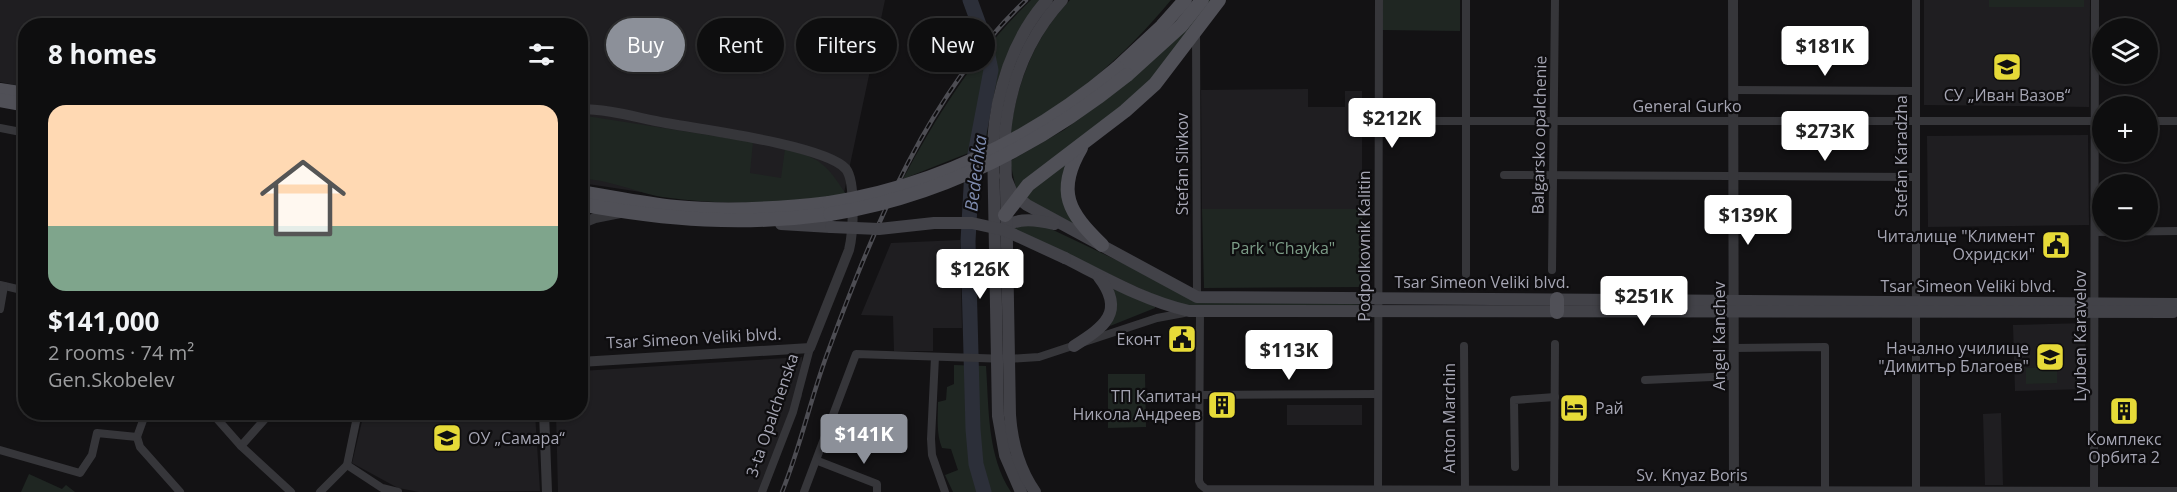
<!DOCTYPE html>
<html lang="en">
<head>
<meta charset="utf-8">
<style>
	body { margin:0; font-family:"Open Sans",sans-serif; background:#171718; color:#f1f3f6; height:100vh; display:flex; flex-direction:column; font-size:22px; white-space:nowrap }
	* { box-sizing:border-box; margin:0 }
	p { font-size:20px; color:#9b9c9e }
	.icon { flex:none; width:33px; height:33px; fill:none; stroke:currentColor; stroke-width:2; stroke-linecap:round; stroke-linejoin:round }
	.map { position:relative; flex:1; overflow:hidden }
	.drawer { position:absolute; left:18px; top:18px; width:570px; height:402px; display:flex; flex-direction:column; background:#0e0e0f; border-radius:24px; box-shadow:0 2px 4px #0004,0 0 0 2px #2e2e2f }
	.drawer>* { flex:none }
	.hud { position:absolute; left:606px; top:18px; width:570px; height:54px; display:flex; gap:12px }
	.tools { position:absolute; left:2092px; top:18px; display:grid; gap:12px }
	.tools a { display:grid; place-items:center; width:66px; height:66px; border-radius:50%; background:#0e0e0f; box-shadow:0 2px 4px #0004,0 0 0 2px #2e2e2f; font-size:30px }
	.price { position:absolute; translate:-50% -51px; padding:0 14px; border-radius:6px; background:#fff; color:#222; font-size:20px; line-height:39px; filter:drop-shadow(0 2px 3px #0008) }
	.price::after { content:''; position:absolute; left:50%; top:36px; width:18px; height:14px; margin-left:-9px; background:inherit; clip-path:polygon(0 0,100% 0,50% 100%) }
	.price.current { background:#8c9099; color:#fff }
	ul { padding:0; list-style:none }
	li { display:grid; align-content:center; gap:12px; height:318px; padding:0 30px }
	li span { display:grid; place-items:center; height:186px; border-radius:18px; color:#555 }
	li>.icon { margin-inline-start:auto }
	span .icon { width:108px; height:108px; fill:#fffc; stroke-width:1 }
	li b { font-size:26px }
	h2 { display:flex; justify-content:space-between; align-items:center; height:72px; padding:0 30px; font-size:26px }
	.pill { padding:0 21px; border-radius:27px; background:#0e0e0f; box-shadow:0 2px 4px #0004,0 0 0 2px #2e2e2f; font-size:21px; line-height:54px }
	.pill.current { background:#8c9099; color:#fff }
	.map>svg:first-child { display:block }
	.built { fill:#1f1e21 }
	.green { fill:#1f2622 }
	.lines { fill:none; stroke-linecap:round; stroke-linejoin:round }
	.river { stroke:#2c2f39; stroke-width:15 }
	.minor { stroke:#36363a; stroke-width:8 }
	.tertiary { stroke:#36363a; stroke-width:10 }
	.secondary { stroke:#424248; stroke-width:12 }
	.primary { stroke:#505057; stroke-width:14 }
	.rail-casing { stroke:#4d4d53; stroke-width:4.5 }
	.rail { stroke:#0e0d0f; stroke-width:2; stroke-dasharray:7; stroke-linecap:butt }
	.secondary-bridge { stroke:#424248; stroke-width:12 }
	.primary-bridge { stroke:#505057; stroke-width:14 }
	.labels { text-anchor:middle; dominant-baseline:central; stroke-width:4.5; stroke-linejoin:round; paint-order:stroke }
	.poi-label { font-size:16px; fill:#a5a5b3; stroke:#0e0d0f; text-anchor:end }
	.street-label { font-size:16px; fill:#a5a5b3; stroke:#0e0d0f }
	.park-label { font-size:16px; fill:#7d9d88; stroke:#0e0d0f }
	.water-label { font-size:18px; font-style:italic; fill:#7d8aad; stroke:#0e0d0f }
</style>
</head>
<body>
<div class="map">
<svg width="2177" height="492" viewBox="0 0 2177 492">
	<rect width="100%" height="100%" fill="#131214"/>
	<g class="built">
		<polygon points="0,0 885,0 844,193 701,201 581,183 580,26 26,26 25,87 0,82"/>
		<polygon points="1924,0 2090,0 2089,107 1924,105"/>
		<polygon points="1308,89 1308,107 1345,107 1345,91 1362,91 1362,209 1202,209 1201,90"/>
		<polygon points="2088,135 2089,225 1928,227 1927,136"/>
		<polygon points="960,240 962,328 933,328 933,351 894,351 893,316 861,315 891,243"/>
		<polygon points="2085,323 2086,389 2015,391 2013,325"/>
		<polygon points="802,357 802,396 766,492 558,492 556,413 580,412 581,371"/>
		<rect x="1287" y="405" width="75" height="20"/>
		<polygon points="364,413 535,413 540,491 419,492 398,488 352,463"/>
		<polygon points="2001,413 2003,485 1985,485 1983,414"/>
	</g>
	<g class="green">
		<path d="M1031 0H1040C1006 46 990 89 986 146L903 179C938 113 977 52 1031 0Z"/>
		<path d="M1070 0H1171C1122 59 1076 97 1010 135 1016 85 1034 37 1070 0Z"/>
		<polygon points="1207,0 1214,0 1151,82 1132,99 1016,189 1010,161 1064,130 1108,98"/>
		<polygon points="1382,0 1460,0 1460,31 1382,30"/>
		<rect x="1989" y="0" width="95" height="7"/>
		<path d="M580 115 753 142 750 173 781 178 785 149C821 158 826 164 846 194 784 204 724 206 662 197 634 192 609 179 581 179Z"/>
		<polygon points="1066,160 1075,226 1021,196"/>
		<polygon points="1202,209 1362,209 1364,287 1204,288"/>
		<polygon points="1031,224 1049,228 1190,295 1370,305 1370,307 1195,307 1171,303 1011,228"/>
		<polygon points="1110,286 1155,306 1155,308 1110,326 1114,316"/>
		<path d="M954 365 986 366C989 408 987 456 1011 492H953L945 475 958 470 951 449 942 448C936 433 938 417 938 402L946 400 947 387 954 384Z"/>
		<polygon points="2057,367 2057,383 2026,384 2026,368"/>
		<polygon points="1108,374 1145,374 1146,427 1108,428"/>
		<polygon points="29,474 62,489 66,485 75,492 21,492"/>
	</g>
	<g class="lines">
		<polyline class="river" points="970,0 985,41 991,70 972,170 968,241 973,429 976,464 984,492"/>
		<g class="minor">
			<polyline points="1196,31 1197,297"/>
			<polyline points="1734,90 1916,91"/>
			<polyline points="1379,121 2103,121"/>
			<polyline points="2148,121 2177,121"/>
			<polyline points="0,128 26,133"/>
			<polyline points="1504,175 1916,177"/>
			<polyline points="2095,232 2177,231"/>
			<polyline points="1552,270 1555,0"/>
			<polyline points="1466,274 1466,0"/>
			<polyline points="0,285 26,291"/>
			<polyline points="0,309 4,286"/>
			<polyline points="1200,311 1199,481 1201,485 1206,489 2177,491"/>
			<polyline points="1464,346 1465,489"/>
			<polyline points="1734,348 1825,347 1825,492"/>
			<polyline points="935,357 931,439 932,455 945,492"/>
			<polyline points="1645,380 1734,376"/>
			<polyline points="1200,395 1378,394"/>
			<polyline points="211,412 241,446 291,492"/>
			<polyline points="137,437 140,447 180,492"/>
			<polyline points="137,437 146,412"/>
			<polyline points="241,446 265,419 265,412"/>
			<polyline points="0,450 80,473 92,455 97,433 137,437"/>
			<polyline points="818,461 877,484 877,492"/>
			<polyline points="347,465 382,488 398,492"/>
			<polyline points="1515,467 1514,400 1555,397"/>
			<polyline points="320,492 347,465 358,412"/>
			<polyline points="762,492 793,412 810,348"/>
			<polyline points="804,492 856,354 1008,359 1039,357 1157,318 1184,313"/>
			<polyline points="1378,492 1379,0"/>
			<polyline points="1554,492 1555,344"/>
			<polyline points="1916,492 1916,0"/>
			<polyline points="2094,492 2095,0"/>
		</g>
		<g class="tertiary">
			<polyline points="1733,0 1734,492"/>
			<path d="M580 109C609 109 638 118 666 123 700 129 827 146 846 169 856 182 853 234 849 250L810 348 580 362"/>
			<polyline points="580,224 595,218 620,213"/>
			<polyline points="544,412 547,492"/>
		</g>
		<g class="secondary">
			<polyline points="1005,176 1012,193 1027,205 1197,297 2177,304"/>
			<polyline points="781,224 831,227"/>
			<path d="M1002 230C1014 216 1038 220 1054 224"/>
			<path d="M1065 258C1105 278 1145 301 1189 311L2173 312"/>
			<path d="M1074 346C1104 327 1126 312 1099 277"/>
			<path d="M1021 492 1005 455 998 416 993 142C996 92 1013 38 1047 0"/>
			<path d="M1035 492C1019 469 1012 443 1010 415L1005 133C1010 83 1028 37 1062 0"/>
		</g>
		<g class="primary">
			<polyline points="1117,68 1162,26 1185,0"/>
			<polyline points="1127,75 1181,26 1202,0"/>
			<polyline points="0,90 26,94"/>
			<polyline points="0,100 26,105"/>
			<path d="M1081 148C1055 192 1069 213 1102 245"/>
			<path d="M580 192C612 197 644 204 676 207 727 212 778 209 829 203"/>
			<path d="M580 204C668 220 742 226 830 214"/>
			<polyline points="1005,215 1028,185 1125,111 1155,84 1219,0"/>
			<polyline points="1557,312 1557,299"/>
		</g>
		<g class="rail-casing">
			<path id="rail" d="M782 492C801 446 811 396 829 349 875 225 928 93 1026 0"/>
		</g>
		<use href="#rail" class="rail"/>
		<polyline class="secondary-bridge" points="831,227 879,229 934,223 972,223 1004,230 1065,258"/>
		<g class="primary-bridge">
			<path d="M829 203C937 186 1034 138 1117 68"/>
			<path d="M830 214C942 196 1039 146 1127 75"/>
		</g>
	</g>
	<defs>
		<g id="school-square" transform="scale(1.5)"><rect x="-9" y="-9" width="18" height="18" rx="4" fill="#e6da38" stroke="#0e0d0f"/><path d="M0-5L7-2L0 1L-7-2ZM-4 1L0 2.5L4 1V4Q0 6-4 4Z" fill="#111"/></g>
		<g id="civic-square" transform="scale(1.5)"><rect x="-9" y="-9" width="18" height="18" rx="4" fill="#e6da38" stroke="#0e0d0f"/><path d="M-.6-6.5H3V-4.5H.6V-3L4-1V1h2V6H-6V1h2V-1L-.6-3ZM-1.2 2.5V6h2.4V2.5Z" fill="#111"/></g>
		<g id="building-square" transform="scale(1.5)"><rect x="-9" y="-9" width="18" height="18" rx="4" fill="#e6da38" stroke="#0e0d0f"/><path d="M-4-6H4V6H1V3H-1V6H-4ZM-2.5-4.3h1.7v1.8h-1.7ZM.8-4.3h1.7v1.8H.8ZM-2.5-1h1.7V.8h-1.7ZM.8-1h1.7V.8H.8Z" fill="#111"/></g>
		<g id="hotel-square" transform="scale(1.5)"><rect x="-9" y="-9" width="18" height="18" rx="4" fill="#e6da38" stroke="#0e0d0f"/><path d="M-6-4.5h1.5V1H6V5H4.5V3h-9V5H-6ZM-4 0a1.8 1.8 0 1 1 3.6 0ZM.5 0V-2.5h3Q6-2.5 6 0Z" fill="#111"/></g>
	</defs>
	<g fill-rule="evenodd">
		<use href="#school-square" x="2007" y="67"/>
		<use href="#civic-square" x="2056" y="245"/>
		<use href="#civic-square" x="1182" y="339"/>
		<use href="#school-square" x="2050" y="357"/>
		<use href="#building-square" x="1222" y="405"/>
		<use href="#hotel-square" x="1574" y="408"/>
		<use href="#building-square" x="2124" y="411"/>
		<use href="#school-square" x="447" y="438"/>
	</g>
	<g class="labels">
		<g class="poi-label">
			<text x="2007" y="95" text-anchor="middle">СУ „Иван Вазов“</text>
			<text x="2035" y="236">Читалище "Климент<tspan x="2035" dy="18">Охридски"</tspan></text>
			<text x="1161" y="339">Еконт</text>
			<text x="2029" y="348">Начално училище<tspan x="2029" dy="18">"Димитър Благоев"</tspan></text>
			<text x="1201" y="396">ТП Капитан<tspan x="1201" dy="18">Никола Андреев</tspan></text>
			<text x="1595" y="408" text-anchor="start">Рай</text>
			<text x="468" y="438" text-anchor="start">ОУ „Самара“</text>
			<text x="2124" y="439" text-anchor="middle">Комплекс<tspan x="2124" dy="18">Орбита 2</tspan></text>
		</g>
		<g class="street-label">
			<text x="1687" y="106">General Gurko</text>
			<text transform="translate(1539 135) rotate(-89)">Balgarsko opalchenie</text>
			<text transform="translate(1901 156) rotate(-90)">Stefan Karadzha</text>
			<text transform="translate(1182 164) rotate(-90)">Stefan Slivkov</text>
			<text transform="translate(1364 246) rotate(-90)">Podpolkovnik Kalitin</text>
			<text x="1482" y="282">Tsar Simeon Veliki blvd.</text>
			<text x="1968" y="286">Tsar Simeon Veliki blvd.</text>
			<text transform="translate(1719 336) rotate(-90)">Angel Kanchev</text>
			<text transform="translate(2080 336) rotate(-90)">Lyuben Karavelov</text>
			<text transform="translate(694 338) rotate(-3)">Tsar Simeon Veliki blvd.</text>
			<text transform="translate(772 415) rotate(-71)">3-ta Opalchenska</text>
			<text transform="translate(1449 418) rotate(-90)">Anton Marchin</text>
			<text x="1692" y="475">Sv. Knyaz Boris</text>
		</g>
		<g class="park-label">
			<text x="1283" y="248">Park "Chayka"</text>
		</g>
		<g class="water-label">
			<text transform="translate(975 173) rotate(-83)">Bedechka</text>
		</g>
	</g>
</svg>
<div class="tools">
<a><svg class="icon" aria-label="layers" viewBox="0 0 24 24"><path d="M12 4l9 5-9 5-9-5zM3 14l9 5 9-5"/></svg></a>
<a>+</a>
<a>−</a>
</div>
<b class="price" style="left:1825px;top:77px">$181K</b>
<b class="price" style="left:1392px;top:149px">$212K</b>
<b class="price" style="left:1825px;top:162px">$273K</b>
<b class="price" style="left:1748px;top:246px">$139K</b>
<b class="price" style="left:980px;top:300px">$126K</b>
<b class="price" style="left:1644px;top:327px">$251K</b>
<b class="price" style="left:1289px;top:381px">$113K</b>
<b class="price current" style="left:864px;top:465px">$141K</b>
<div class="hud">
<a class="pill current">Buy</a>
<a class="pill">Rent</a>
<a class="pill">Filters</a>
<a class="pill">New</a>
</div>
<section class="drawer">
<h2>8 homes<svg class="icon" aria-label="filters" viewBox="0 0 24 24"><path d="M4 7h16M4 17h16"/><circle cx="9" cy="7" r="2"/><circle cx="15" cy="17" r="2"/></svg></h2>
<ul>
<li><span style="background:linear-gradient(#ffd9b3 65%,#7fa58c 0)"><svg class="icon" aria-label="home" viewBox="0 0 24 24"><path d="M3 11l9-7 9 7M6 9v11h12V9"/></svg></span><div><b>$141,000</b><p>2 rooms · 74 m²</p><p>Gen.Skobelev</p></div></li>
</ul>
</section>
</div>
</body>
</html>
